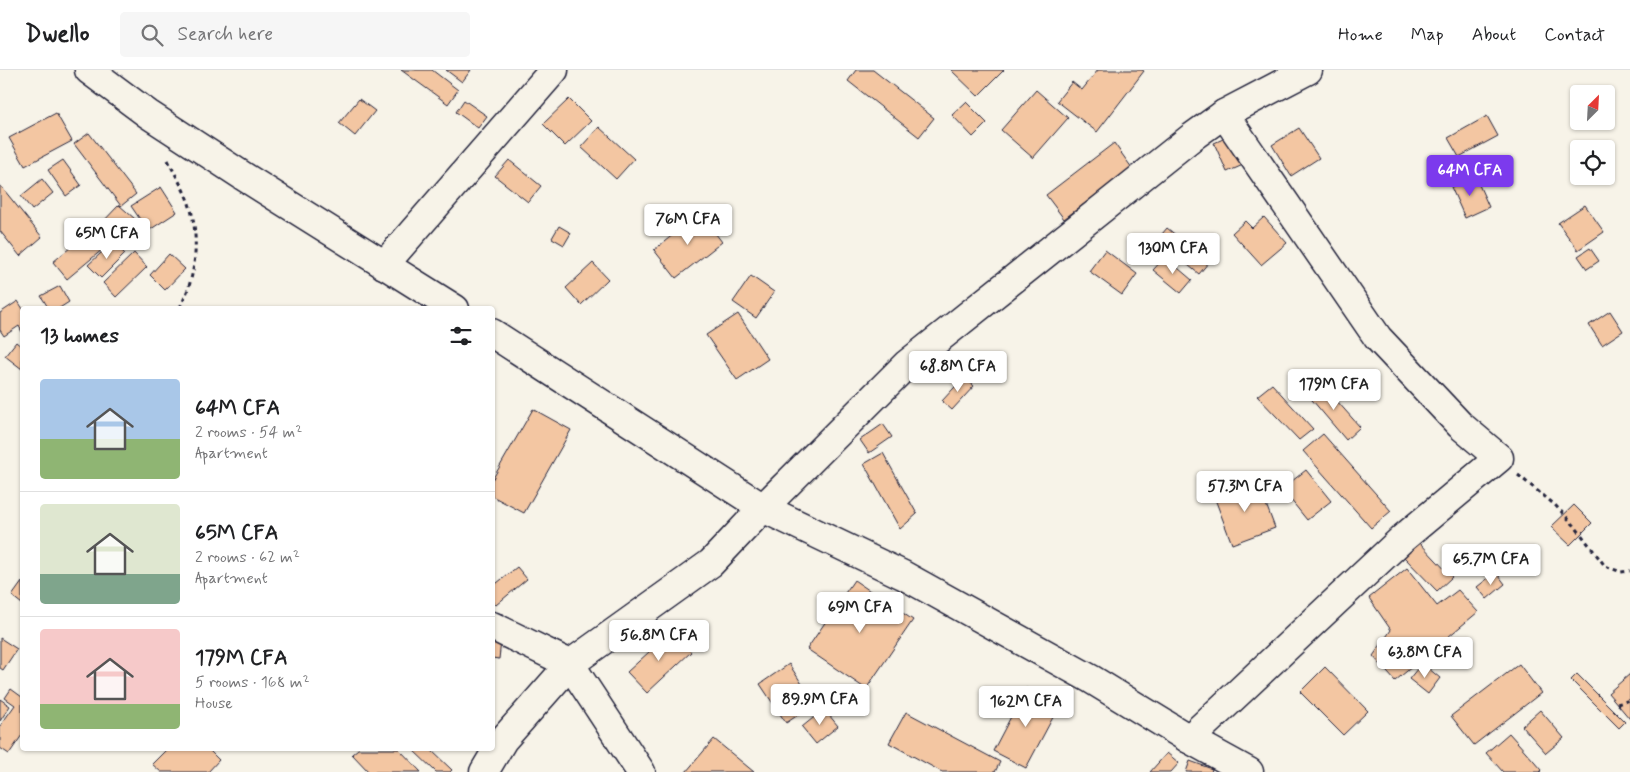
<!DOCTYPE html>
<html lang="en">
<head>
<meta charset="utf-8">
<style>
	body { margin:0; font-family:Mynerve,sans-serif; background:#f6f6f6; color:#202124; height:100vh; display:flex; flex-direction:column; font-size:19px; white-space:nowrap }
	* { box-sizing:border-box; margin:0 }
	p { font-size:16px; color:#757577 }
	.icon { flex:none; width:28px; height:28px; fill:none; stroke:currentColor; stroke-width:2; stroke-linecap:round; stroke-linejoin:round }
	.map { position:relative; flex:1; overflow:hidden }
	.panel { position:absolute; left:20px; top:236px; width:475px; height:445px; display:flex; flex-direction:column; background:#fff; border-radius:5px; box-shadow:0 1px 4px #0004 }
	.panel>* { flex:none }
	.needle { width:32px; rotate:24deg }
	.buttons { position:absolute; left:1570px; top:15px; display:grid; gap:10px }
	.buttons a { display:grid; place-items:center; width:45px; height:45px; border-radius:5px; background:#fff; box-shadow:0 1px 4px #0004; font-size:25px }
	.price { position:absolute; translate:-50% -42px; padding:0 11px; border-radius:5px; background:#fff; color:#222; font-size:16px; line-height:32px; filter:drop-shadow(0 1px 2px #0008) }
	.price::after { content:''; position:absolute; left:50%; top:30px; width:15px; height:11px; margin-left:-8px; background:inherit; clip-path:polygon(0 0,100% 0,50% 100%) }
	.price.active { background:#7c3aed; color:#fff }
	ul { padding:0; list-style:none }
	li { display:flex; align-items:center; gap:15px; height:125px; padding:0 20px }
	li+li { border-top:1px solid #e0e0e0 }
	li span { display:grid; place-items:center; flex:none; width:140px; height:100px; border-radius:5px; color:#555 }
	li>.icon { margin-inline-start:auto }
	span .icon { width:60px; height:60px; fill:#fffc; stroke-width:1 }
	li b { font-size:21px }
	h2 { display:flex; justify-content:space-between; align-items:center; height:60px; padding:0 20px; font-size:21px }
	header { display:flex; align-items:center; gap:30px; box-sizing:border-box; height:70px; padding:0 25px; background:#fff; border-bottom:1px solid #e0e0e0 }
	header strong { font-size:24px }
	nav { display:flex; gap:28px; margin-inline-start:auto; font-size:18px }
	.search { width:350px; height:45px; background:#f6f6f6; display:flex; align-items:center; gap:12px; box-sizing:border-box; padding:0 18px; border-radius:5px; color:#757577; font-size:19px }
	.map>svg:first-child { display:block }
	.building { fill:#f3c6a2; stroke:#22223b }
	.lines { fill:none; stroke-linecap:round; stroke-linejoin:round }
	.minor-casing { stroke:#22223b; stroke-width:31 }
	.path { stroke:#22223b; stroke-width:3; stroke-dasharray:4 4; stroke-linecap:butt }
	.minor { stroke:#f7f3e8; stroke-width:28 }
</style>
</head>
<body>
<header>
<strong>Dwello</strong>
<div class="search"><svg class="icon" aria-label="search" viewBox="0 0 24 24"><circle cx="10" cy="10" r="6"/><path d="M15 15l6 6"/></svg>Search here</div>
<nav><a>Home</a><a>Map</a><a>About</a><a>Contact</a></nav>
</header>
<div class="map">
<svg width="1630" height="702" viewBox="0 0 1630 702">
	<rect width="100%" height="100%" fill="#f7f3e8"/>
	<filter id="ink" filterUnits="userSpaceOnUse"><feTurbulence type="fractalNoise" baseFrequency=".02" numOctaves="2"/><feDisplacementMap in="SourceGraphic" scale="10" xChannelSelector="R" yChannelSelector="G"/><feConvolveMatrix kernelMatrix="1 2 1 2 8 2 1 2 1" color-interpolation-filters="sRGB"/></filter>
	<g filter="url(#ink)">
		<g class="building">
			<polygon points="401,0 432,0 458,20 448,34"/>
			<polygon points="446,0 471,0 462,12"/>
			<polygon points="856,0 873,0 934,48 919,67 848,11"/>
			<polygon points="951,0 1004,0 978,26"/>
			<polygon points="1098,0 1142,0 1144,1 1097,62 1057,31 1072,12 1082,20"/>
			<polygon points="1036,20 1068,48 1033,88 1001,60"/>
			<polygon points="359,29 375,41 355,66 339,53"/>
			<polygon points="569,29 591,51 565,76 543,54"/>
			<polygon points="464,30 487,46 478,58 456,42"/>
			<polygon points="966,32 987,53 973,67 952,45"/>
			<polygon points="56,43 72,71 25,96 9,68"/>
			<polygon points="1487,46 1498,66 1459,87 1448,68"/>
			<polygon points="599,57 634,89 616,109 581,77"/>
			<polygon points="1299,58 1319,88 1291,106 1272,75"/>
			<polygon points="89,63 136,124 121,136 74,74"/>
			<polygon points="1230,66 1243,95 1227,102 1214,73"/>
			<polygon points="1114,73 1132,98 1064,149 1046,125"/>
			<polygon points="63,90 81,115 66,126 48,100"/>
			<polygon points="509,90 541,116 528,132 495,106"/>
			<polygon points="1475,106 1489,137 1465,148 1451,117"/>
			<polygon points="42,109 53,123 32,140 21,126"/>
			<polygon points="0,115 42,167 20,186 0,161"/>
			<polygon points="161,117 177,142 148,161 131,136"/>
			<polygon points="119,135 143,156 124,177 100,155"/>
			<polygon points="1585,135 1604,162 1578,180 1558,153"/>
			<polygon points="700,143 722,172 676,208 654,180"/>
			<polygon points="1264,147 1287,173 1261,195 1232,163 1245,151 1252,158"/>
			<polygon points="559,156 571,163 564,175 552,168"/>
			<polygon points="95,157 109,174 67,209 53,192"/>
			<polygon points="1167,158 1209,192 1199,204 1157,170"/>
			<polygon points="113,172 125,184 101,208 88,195"/>
			<polygon points="1590,178 1599,191 1587,199 1578,186"/>
			<polygon points="1105,180 1137,204 1122,225 1089,201"/>
			<polygon points="134,183 147,197 116,227 103,213"/>
			<polygon points="169,184 185,199 165,220 150,205"/>
			<polygon points="1165,187 1192,210 1181,223 1153,200"/>
			<polygon points="593,193 608,209 581,235 566,218"/>
			<polygon points="751,206 774,222 756,248 733,232"/>
			<polygon points="60,216 69,232 58,239 49,239 41,226"/>
			<polygon points="18,231 23,239 22,262 19,256 4,266 0,260 0,243"/>
			<polygon points="1610,241 1623,261 1602,275 1589,255"/>
			<polygon points="738,244 768,289 737,310 706,265"/>
			<polygon points="16,272 22,277 22,299 5,286"/>
			<polygon points="964,307 974,316 952,340 942,331"/>
			<polygon points="1321,313 1360,357 1346,370 1307,324"/>
			<polygon points="1272,314 1313,359 1299,370 1257,326"/>
			<polygon points="533,339 571,360 524,443 492,426 492,410"/>
			<polygon points="883,354 892,367 869,383 860,370"/>
			<polygon points="1323,364 1391,441 1371,458 1303,381"/>
			<polygon points="883,383 917,444 900,459 864,394"/>
			<polygon points="1306,400 1331,431 1307,450 1282,419"/>
			<polygon points="1258,413 1275,458 1232,474 1215,429"/>
			<polygon points="1574,435 1592,453 1570,475 1551,457"/>
			<polygon points="1419,472 1452,507 1437,521 1404,487"/>
			<polygon points="517,497 527,509 496,535 492,531 492,517"/>
			<polygon points="1407,498 1437,536 1458,520 1478,542 1395,611 1373,586 1391,560 1369,528"/>
			<polygon points="1496,502 1505,514 1487,529 1477,517"/>
			<polygon points="854,510 913,550 866,619 807,579"/>
			<polygon points="22,512 22,534 12,526"/>
			<polygon points="492,543 504,544 499,589 492,588"/>
			<polygon points="672,561 691,582 647,623 627,602"/>
			<polygon points="0,568 17,579 3,600 0,598"/>
			<polygon points="1422,593 1440,608 1428,624 1409,609"/>
			<polygon points="789,594 815,634 786,653 760,614"/>
			<polygon points="1519,594 1541,623 1474,675 1451,646"/>
			<polygon points="1325,597 1368,641 1343,665 1300,622"/>
			<polygon points="1577,604 1625,652 1619,658 1571,610"/>
			<polygon points="1630,604 1630,649 1608,623"/>
			<polygon points="1026,618 1059,636 1026,698 993,681"/>
			<polygon points="11,619 22,627 22,665 9,684 0,678 0,656 15,635 5,628"/>
			<polygon points="0,629 10,636 0,651"/>
			<polygon points="824,639 838,656 816,674 802,657"/>
			<polygon points="1540,640 1564,668 1546,683 1522,656"/>
			<polygon points="906,642 1000,692 995,702 942,702 889,673"/>
			<polygon points="1509,663 1542,700 1540,702 1503,702 1486,683"/>
			<polygon points="714,669 754,702 686,702"/>
			<polygon points="167,679 208,679 219,690 208,702 161,702 152,694"/>
			<polygon points="358,679 399,679 421,702 369,702 352,684"/>
			<polygon points="412,679 430,679 452,700 450,702 436,702"/>
			<polygon points="1167,683 1179,693 1171,702 1150,702"/>
			<polygon points="1190,691 1212,699 1211,702 1186,702"/>
		</g>
		<g class="lines">
			<g class="minor-casing">
				<g id="minor">
					<polyline points="89,0 148,44 243,106 455,239"/>
					<polyline points="384,195 554,0"/>
					<polyline points="492,263 763,438 903,505 1091,609 1189,669 1249,702"/>
					<polyline points="492,556 570,594 641,702"/>
					<polyline points="1189,669 1402,469 1499,388 1460,355 1378,268 1224,44"/>
					<polyline points="484,702 503,670 570,594 711,493 763,438 907,294 1192,67 1224,44 1308,0"/>
				</g>
			</g>
			<g class="path">
				<path d="M168 90C176 107 188 125 192 144 199 175 195 211 179 239"/>
				<polyline points="1518,405 1555,435 1574,455 1605,496 1621,502 1630,501"/>
				<polyline points="1617,634 1630,630"/>
			</g>
			<use href="#minor" class="minor"/>
		</g>
	</g>
</svg>
<div class="buttons">
<a><svg class="needle" viewBox="-14 -14 28 28"><path d="M0-13l5 13h-10z" fill="#e53935"/><path d="M0 13l5-13h-10z" fill="#757577"/></svg></a>
<a><svg class="icon" aria-label="locate" viewBox="0 0 24 24"><circle cx="12" cy="12" r="6"/><path d="M12 2v4M12 18v4M2 12h4M18 12h4"/></svg></a>
</div>
<b class="price active" style="left:1470px;top:127px">64M CFA</b>
<b class="price" style="left:688px;top:176px">76M CFA</b>
<b class="price" style="left:107px;top:190px">65M CFA</b>
<b class="price" style="left:1173px;top:205px">130M CFA</b>
<b class="price" style="left:958px;top:323px">68.8M CFA</b>
<b class="price" style="left:1334px;top:341px">179M CFA</b>
<b class="price" style="left:1245px;top:443px">57.3M CFA</b>
<b class="price" style="left:1491px;top:516px">65.7M CFA</b>
<b class="price" style="left:860px;top:564px">69M CFA</b>
<b class="price" style="left:659px;top:592px">56.8M CFA</b>
<b class="price" style="left:1425px;top:609px">63.8M CFA</b>
<b class="price" style="left:820px;top:656px">89.9M CFA</b>
<b class="price" style="left:1026px;top:658px">162M CFA</b>
<section class="panel">
<h2>13 homes<svg class="icon" aria-label="filters" viewBox="0 0 24 24"><path d="M4 7h16M4 17h16"/><circle cx="9" cy="7" r="2"/><circle cx="15" cy="17" r="2"/></svg></h2>
<ul>
<li><span style="background:linear-gradient(#a9c7e8 60%,#8fb573 0)"><svg class="icon" aria-label="home" viewBox="0 0 24 24"><path d="M3 11l9-7 9 7M6 9v11h12V9"/></svg></span><div><b>64M CFA</b><p>2 rooms · 54 m²</p><p>Apartment</p></div></li>
<li><span style="background:linear-gradient(#dfe7d0 70%,#7fa58c 0)"><svg class="icon" aria-label="home" viewBox="0 0 24 24"><path d="M3 11l9-7 9 7M6 9v11h12V9"/></svg></span><div><b>65M CFA</b><p>2 rooms · 62 m²</p><p>Apartment</p></div></li>
<li><span style="background:linear-gradient(#f6c9c9 75%,#8fb573 0)"><svg class="icon" aria-label="home" viewBox="0 0 24 24"><path d="M3 11l9-7 9 7M6 9v11h12V9"/></svg></span><div><b>179M CFA</b><p>5 rooms · 168 m²</p><p>House</p></div></li>
</ul>
</section>
</div>
</body>
</html>
